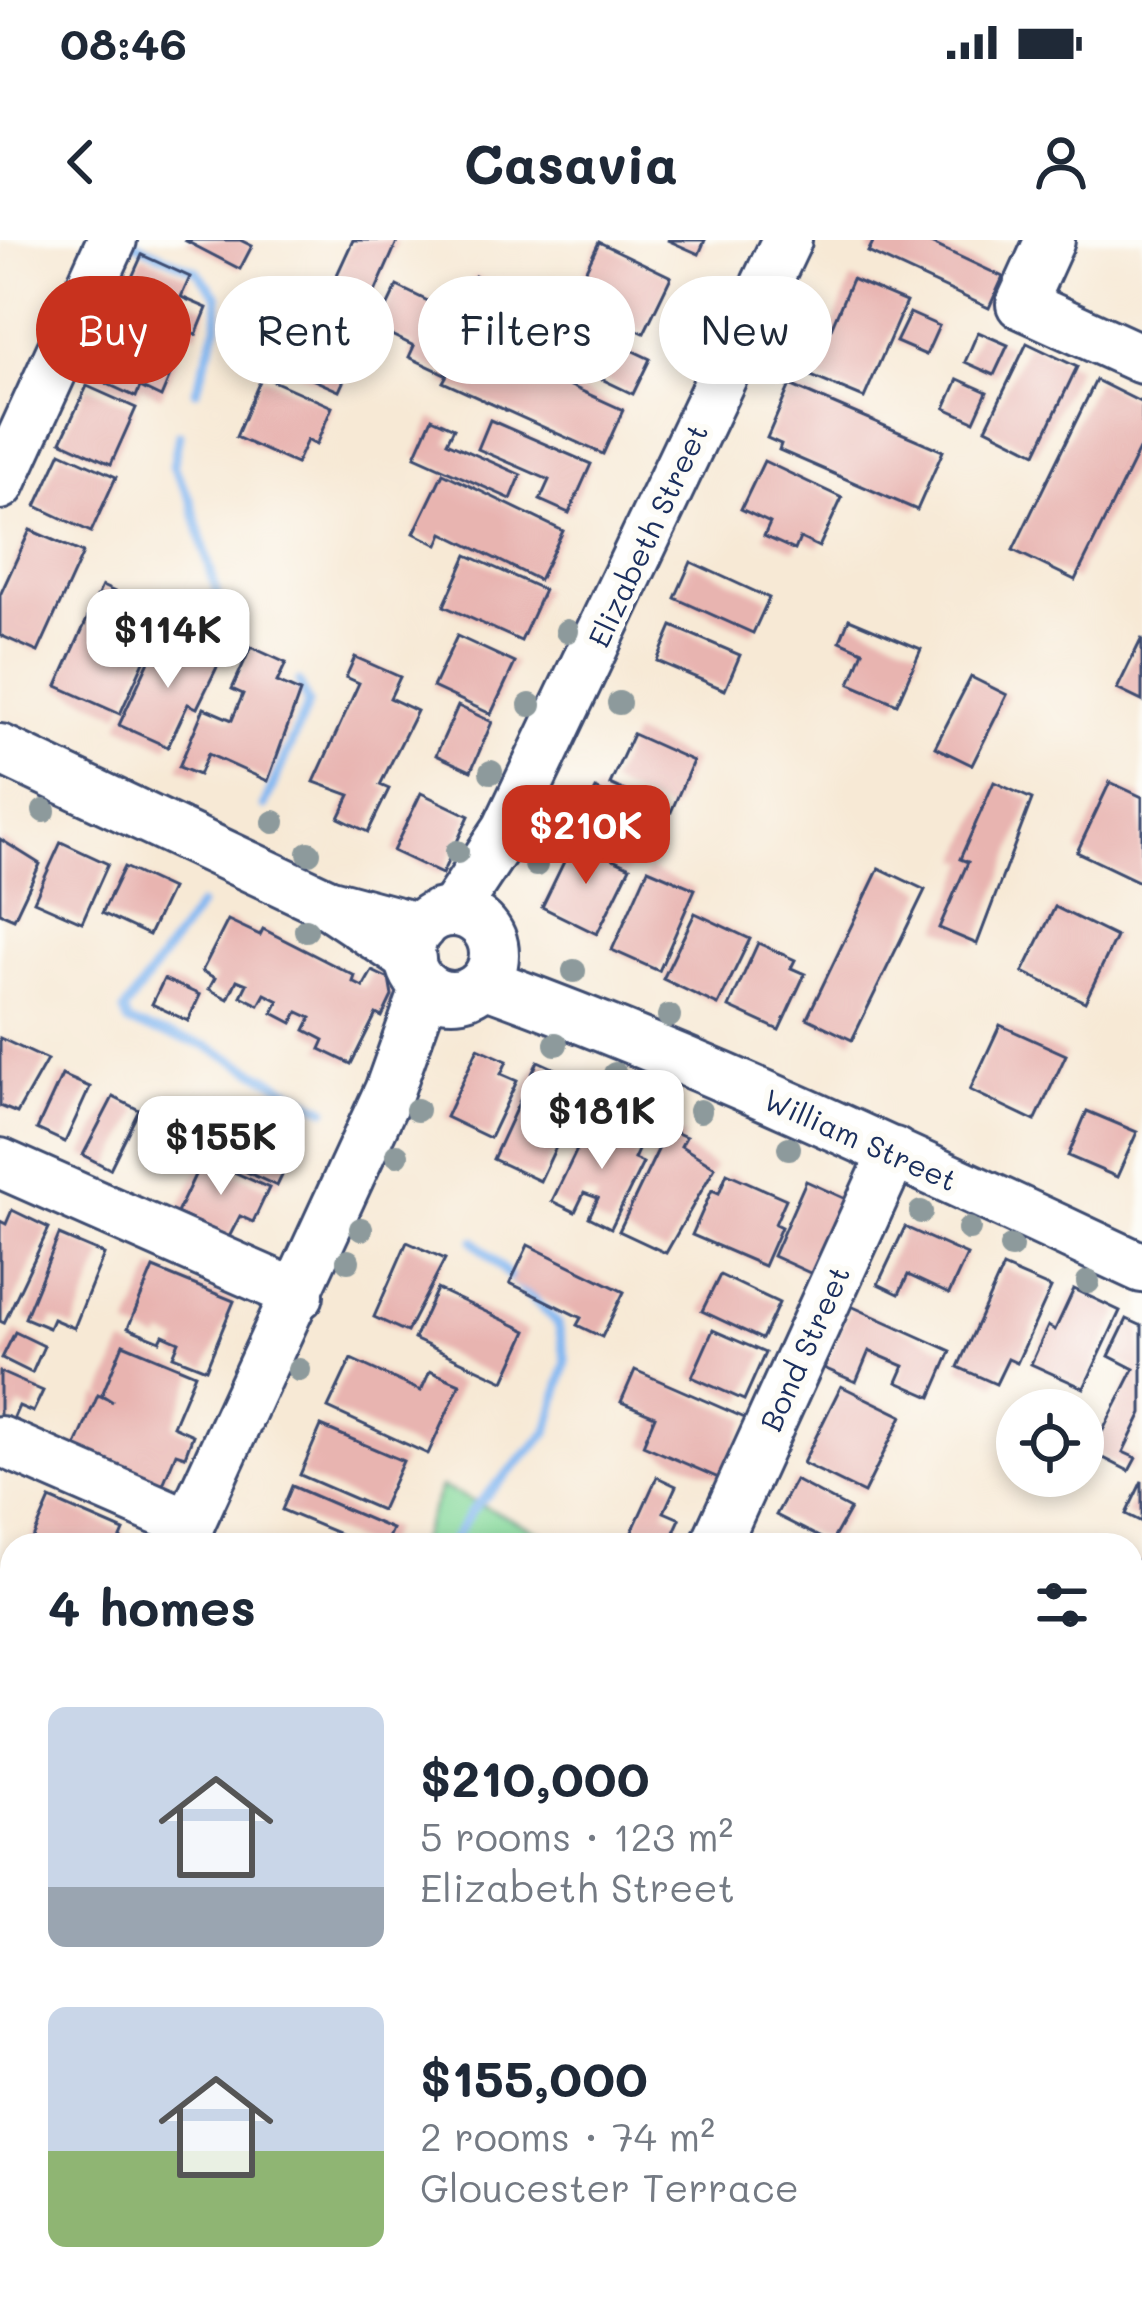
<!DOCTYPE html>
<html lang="en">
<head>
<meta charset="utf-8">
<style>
	body { margin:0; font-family:Mali,sans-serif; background:#f6f6f7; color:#1f2937; height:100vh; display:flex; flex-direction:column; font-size:45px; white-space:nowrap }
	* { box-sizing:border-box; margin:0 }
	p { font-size:39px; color:#747a83 }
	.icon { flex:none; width:66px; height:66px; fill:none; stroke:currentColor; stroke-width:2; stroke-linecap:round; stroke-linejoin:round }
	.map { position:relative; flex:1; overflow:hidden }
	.panel { position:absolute; left:0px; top:1293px; width:1143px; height:771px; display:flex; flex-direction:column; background:#fff; border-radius:36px 36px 0 0; box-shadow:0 6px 18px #0003 }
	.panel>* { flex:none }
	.hud { position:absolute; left:36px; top:36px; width:1071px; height:108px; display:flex; gap:24px }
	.fabs { position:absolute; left:996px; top:1149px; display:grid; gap:24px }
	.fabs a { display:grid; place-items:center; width:108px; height:108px; border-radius:50%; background:#fff; box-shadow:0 6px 18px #0003; font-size:60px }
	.price { position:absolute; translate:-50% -102px; padding:0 27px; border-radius:24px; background:#fff; color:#222; font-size:39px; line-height:78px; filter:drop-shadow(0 3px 6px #0008) }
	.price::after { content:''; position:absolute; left:50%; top:72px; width:36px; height:27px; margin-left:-18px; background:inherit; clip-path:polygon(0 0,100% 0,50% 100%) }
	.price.active { background:#c8321e; color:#fff }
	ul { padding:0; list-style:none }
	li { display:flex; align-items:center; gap:36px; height:300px; padding:0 48px }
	li span { display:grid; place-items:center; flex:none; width:336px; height:240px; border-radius:18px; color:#555 }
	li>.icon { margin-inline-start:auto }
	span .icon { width:144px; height:144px; fill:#fffc; stroke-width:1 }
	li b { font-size:51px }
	h2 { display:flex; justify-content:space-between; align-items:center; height:144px; padding:0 48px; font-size:51px }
	.chip { padding:0 42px; border-radius:54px; background:#fff; box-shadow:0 6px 18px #0003; font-size:42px; line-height:108px }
	.chip.active { background:#c8321e; color:#fff }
	.status { display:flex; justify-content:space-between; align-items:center; height:84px; padding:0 60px; background:#fff; direction:ltr }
	.status svg { height:33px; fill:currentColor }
	header { display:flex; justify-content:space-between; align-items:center; height:156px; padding:0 48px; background:#fff; font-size:54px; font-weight:800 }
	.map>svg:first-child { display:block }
	.green { fill:#85d99b; stroke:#50847c; stroke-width:3 }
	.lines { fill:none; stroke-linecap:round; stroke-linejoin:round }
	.stream { stroke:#84b8f1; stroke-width:9 }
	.building { fill:#e8b4b0 }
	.minor-casing { stroke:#3c4b70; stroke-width:54 }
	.minor { stroke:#fff; stroke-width:48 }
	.tree { fill:#8d9a9c }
	.labels { text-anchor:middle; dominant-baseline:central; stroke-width:12; stroke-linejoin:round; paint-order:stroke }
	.street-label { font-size:30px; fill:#1b2f5e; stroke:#fdfcf7 }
</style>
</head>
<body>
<div class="status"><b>08:46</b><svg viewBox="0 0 49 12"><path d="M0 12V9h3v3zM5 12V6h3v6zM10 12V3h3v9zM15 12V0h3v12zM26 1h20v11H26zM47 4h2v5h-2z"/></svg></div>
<header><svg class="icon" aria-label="back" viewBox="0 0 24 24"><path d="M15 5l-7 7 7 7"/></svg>Casavia<svg class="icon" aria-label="person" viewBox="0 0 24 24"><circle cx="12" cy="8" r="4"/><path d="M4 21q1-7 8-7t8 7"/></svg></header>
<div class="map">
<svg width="1142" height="2063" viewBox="0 0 1142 2063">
	<rect width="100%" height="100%" fill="#fdfcf7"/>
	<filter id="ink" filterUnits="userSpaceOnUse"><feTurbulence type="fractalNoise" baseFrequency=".00833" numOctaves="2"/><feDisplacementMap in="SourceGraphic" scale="24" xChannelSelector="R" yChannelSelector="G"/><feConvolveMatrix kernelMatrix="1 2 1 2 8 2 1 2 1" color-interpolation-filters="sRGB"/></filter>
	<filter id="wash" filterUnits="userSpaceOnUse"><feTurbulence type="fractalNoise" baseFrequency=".004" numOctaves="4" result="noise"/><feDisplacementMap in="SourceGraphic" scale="48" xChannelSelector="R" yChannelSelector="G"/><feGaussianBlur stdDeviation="2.7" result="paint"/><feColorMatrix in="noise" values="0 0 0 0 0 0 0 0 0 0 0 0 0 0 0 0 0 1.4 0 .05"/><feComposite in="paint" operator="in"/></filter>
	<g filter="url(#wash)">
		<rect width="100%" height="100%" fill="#f7e9d5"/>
		<polygon class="green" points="441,1247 442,1247 567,1305 418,1305"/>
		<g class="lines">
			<g class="stream">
				<polyline points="128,0 197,31 218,57 217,86 196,151"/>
				<polyline points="179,194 173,226 191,261 218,357 219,393 240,415"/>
				<polyline points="264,566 308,464 299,442"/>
				<polyline points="199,666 124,771 129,783 205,805 325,869"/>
				<polyline points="450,1305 471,1271 548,1192 566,1121 558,1084 474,1001"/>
			</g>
		</g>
		<g id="blocks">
			<g class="building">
				<polygon points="184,0 240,0 252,6 240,29"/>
				<polygon points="353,0 398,0 368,68 330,50"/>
				<polygon points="667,0 705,0 699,14"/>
				<polygon points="874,0 924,0 1003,37 989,68 868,12"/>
				<polygon points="599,2 671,37 644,93 572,59"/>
				<polygon points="142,15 190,37 181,57 207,68 196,95 121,62"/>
				<polygon points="475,36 650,119 633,154 459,71"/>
				<polygon points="852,39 906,62 864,158 811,136"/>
				<polygon points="272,45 367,89 339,151 269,120 282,91 257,80"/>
				<polygon points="397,46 473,83 461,107 522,136 527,126 623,170 603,214 443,142 447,135 409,117 414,106 377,88"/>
				<polygon points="910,73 939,86 926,115 896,102"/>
				<polygon points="110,86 178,117 161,157 140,147 136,157 88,135"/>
				<polygon points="978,92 1008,105 994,135 965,122"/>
				<polygon points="1027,103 1077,127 1036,213 986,188"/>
				<polygon points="262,136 332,167 316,205 307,200 296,224 236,197"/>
				<polygon points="958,139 987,152 974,181 945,168"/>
				<polygon points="1096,140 1142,163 1142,204 1075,340 1013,310"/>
				<polygon points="790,145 943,211 917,270 779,210 781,204 767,198"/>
				<polygon points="87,146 136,168 111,224 61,201"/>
				<polygon points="432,178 454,188 447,202 521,235 511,259 415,216"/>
				<polygon points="490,180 591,224 569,273 540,260 549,240 478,209"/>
				<polygon points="61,212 116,237 91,292 36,266"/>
				<polygon points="764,221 842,258 819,307 800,298 795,310 764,296 770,283 741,269"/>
				<polygon points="443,233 563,291 539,340 443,293 438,305 414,293"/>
				<polygon points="30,290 83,313 38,412 0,395 0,355"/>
				<polygon points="467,315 544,350 521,401 444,366"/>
				<polygon points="691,322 769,358 753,393 675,358"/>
				<polygon points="102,346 165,375 120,474 57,446"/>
				<polygon points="849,379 921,409 897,464 850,444 863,411 840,401"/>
				<polygon points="672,386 740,415 725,450 657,421"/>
				<polygon points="161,395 219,423 197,468 188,464 168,507 119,485"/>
				<polygon points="457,396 515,423 491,474 433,447"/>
				<polygon points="1142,398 1142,461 1117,449"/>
				<polygon points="251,407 286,423 277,442 300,452 268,541 208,514 199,535 179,527 204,468 232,480 243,454 232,449"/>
				<polygon points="355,417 400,437 390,458 417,471 380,545 389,549 368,592 339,578 350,555 314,542 359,443 346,437"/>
				<polygon points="971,437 1007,455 972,525 935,507"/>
				<polygon points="458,466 492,482 471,531 436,515"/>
				<polygon points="633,494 693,521 671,572 610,544"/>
				<polygon points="994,542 1032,559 977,704 939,688 968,622 960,619"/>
				<polygon points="1110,542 1142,557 1142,643 1077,612"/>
				<polygon points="596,549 636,569 619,602 579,581"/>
				<polygon points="421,553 469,576 442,634 393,611"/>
				<polygon points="0,599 40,624 14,679 0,673"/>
				<polygon points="574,601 630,627 597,694 542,667"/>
				<polygon points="61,602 108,624 82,682 34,661"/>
				<polygon points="124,627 171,649 149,695 102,673"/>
				<polygon points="879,628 925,650 852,800 807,778"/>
				<polygon points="648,629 695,649 659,731 612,710"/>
				<polygon points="1055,667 1116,697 1085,762 1023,732"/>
				<polygon points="695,673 750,699 718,765 663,739"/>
				<polygon points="228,680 260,695 263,689 355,736 353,742 363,747 372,731 389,739 392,756 382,777 376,774 351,824 320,809 324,800 305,790 311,778 298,772 292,783 273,773 279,761 265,754 259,765 241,756 247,744 237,740 228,759 209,749 215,738 202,731"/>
				<polygon points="758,703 795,720 791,728 805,734 779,790 729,767"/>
				<polygon points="164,739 200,755 188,781 152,764"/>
				<polygon points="1000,785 1066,815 1035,881 970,850"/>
				<polygon points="0,798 47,820 17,873 0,866"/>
				<polygon points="478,808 507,821 501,834 517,841 490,898 446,877"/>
				<polygon points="538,821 586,843 540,941 493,919"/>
				<polygon points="62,835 90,847 65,902 37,889"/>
				<polygon points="113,857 139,870 110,929 83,915"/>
				<polygon points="220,864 250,878 256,866 285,880 280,891 299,900 277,946 199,910"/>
				<polygon points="1087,871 1137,892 1117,937 1068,916"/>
				<polygon points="603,878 644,897 634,919 643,923 611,988 589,977 598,958 584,953 575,972 552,961 584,895 593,899"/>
				<polygon points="668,889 686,897 681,906 715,927 666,1013 619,991"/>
				<polygon points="203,918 269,948 253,982 240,976 229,997 177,973"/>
				<polygon points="727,933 786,959 775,984 781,987 764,1026 692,995 712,950 719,953"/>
				<polygon points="806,941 852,962 819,1037 773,1016"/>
				<polygon points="12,970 49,988 4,1083 0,1081 0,981 6,984"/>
				<polygon points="905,987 967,1015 949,1054 908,1035 899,1054 878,1044"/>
				<polygon points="59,995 104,1014 74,1088 53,1079 49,1088 25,1078"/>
				<polygon points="407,1002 445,1019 407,1092 374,1077"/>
				<polygon points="528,1005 624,1052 602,1097 577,1085 581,1078 510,1043"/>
				<polygon points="1003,1027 1051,1048 1017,1123 1008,1119 996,1144 958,1127"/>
				<polygon points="153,1028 234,1061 206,1129 173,1116 179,1102 163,1095 160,1101 128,1088"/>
				<polygon points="720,1035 779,1063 762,1099 702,1071"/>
				<polygon points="437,1049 527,1091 504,1141 414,1099"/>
				<polygon points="1074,1049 1120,1071 1084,1148 1031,1124 1048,1086 1055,1090"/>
				<polygon points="851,1066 951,1111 931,1157 897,1142 904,1126 869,1111 856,1142 824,1128"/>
				<polygon points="1127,1079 1142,1086 1142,1173 1123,1212 1136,1218 1129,1231 1092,1212 1134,1129 1109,1116"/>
				<polygon points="713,1090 765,1113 744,1160 692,1137"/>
				<polygon points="15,1092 44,1106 32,1133 2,1118"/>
				<polygon points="123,1104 195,1134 173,1186 193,1195 185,1216 176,1213 159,1254 125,1239 129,1230 75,1208 98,1155 113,1162 102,1155"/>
				<polygon points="351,1119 421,1151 430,1131 460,1144 428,1214 328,1168"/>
				<polygon points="635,1130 747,1179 721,1239 643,1205 655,1176 621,1162"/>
				<polygon points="0,1132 43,1151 33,1172 19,1166 11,1184 0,1179"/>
				<polygon points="841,1146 902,1176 864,1253 803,1223"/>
				<polygon points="321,1186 403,1221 381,1270 300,1235"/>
				<polygon points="657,1237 676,1246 664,1272 680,1279 668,1305 626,1305"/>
				<polygon points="795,1240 850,1269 831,1303 776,1275"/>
				<polygon points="1142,1241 1142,1282 1126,1274"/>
				<polygon points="292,1246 392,1289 385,1305 366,1305 282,1270"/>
				<polygon points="50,1259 124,1291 118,1305 30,1305"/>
				<polygon points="1131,1318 1142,1323 1142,1341 1131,1364"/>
				<polygon points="12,1334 12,1392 0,1386 0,1358"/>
				<polygon points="0,1393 12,1399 12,1457 0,1451"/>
				<polygon points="0,1481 12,1486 12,1535 0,1530"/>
				<polygon points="1142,1695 1142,1733 1131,1728"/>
				<polygon points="1131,1761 1142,1766 1142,1829 1131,1824"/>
				<polygon points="1131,1862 1142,1867 1142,1919 1131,1913"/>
				<polygon points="0,1872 12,1878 12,1927 0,1921"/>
				<polygon points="0,1923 12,1929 12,1961 6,1958 0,1970"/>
				<polygon points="0,1972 12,1978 12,2005 0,1999"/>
				<polygon points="1131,1991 1142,1996 1142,2041 1132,2063 1116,2063 1092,2052 1131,2052"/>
				<polygon points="0,2010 12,2016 12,2044 2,2063"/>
				<polygon points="139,2052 174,2052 198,2063 133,2063"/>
				<polygon points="213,2052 221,2052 245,2063 208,2063"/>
				<polygon points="450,2052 508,2052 502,2063 445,2063"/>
				<polygon points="517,2052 574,2052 569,2063 512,2063"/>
				<polygon points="584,2052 660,2052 655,2063 579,2063"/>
				<polygon points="678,2052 728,2052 750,2063 673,2063"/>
				<polygon points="972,2052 1039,2052 1034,2063 967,2063"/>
			</g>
		</g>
	</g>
	<g filter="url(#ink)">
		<use href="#blocks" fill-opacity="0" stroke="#3c4b70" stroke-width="3"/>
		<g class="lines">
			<g class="minor-casing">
				<g id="minor">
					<polyline points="1050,0 1021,64 1142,119"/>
					<polyline points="0,245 112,0"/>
					<polyline points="0,509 327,663"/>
					<polyline points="452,672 507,589 787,0"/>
					<circle cx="452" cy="714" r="42"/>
					<polyline points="411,719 327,663 420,688"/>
					<path d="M484 742C709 824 925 927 1142 1028"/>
					<polyline points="0,923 299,1055"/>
					<polyline points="0,1201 190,1284"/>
					<polyline points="180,1305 389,851 426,747"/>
					<polyline points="715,1305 894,912"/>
					<polyline points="1131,1561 1142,1537"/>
					<polyline points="1131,1632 1142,1637"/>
					<polyline points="0,1696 12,1670"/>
					<polyline points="1131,1973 1142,1977"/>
					<polyline points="857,2052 880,2063"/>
				</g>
			</g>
			<use href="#minor" class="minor"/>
		</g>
		<g class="tree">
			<circle cx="567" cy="391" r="12"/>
			<circle cx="619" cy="463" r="12"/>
			<circle cx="530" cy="465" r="12"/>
			<circle cx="491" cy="532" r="12"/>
			<circle cx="44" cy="571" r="12"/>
			<circle cx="274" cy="582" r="12"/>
			<circle cx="457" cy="612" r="12"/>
			<circle cx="309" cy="613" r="12"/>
			<circle cx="536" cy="625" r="12"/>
			<circle cx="306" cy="690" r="12"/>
			<circle cx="574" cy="731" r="12"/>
			<circle cx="669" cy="776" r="12"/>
			<circle cx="556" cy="804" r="12"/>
			<circle cx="615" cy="834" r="12"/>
			<circle cx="417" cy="870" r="12"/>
			<circle cx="700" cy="871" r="12"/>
			<circle cx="789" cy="908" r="12"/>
			<circle cx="397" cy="915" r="12"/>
			<circle cx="921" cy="972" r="12"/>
			<circle cx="361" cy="989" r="12"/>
			<circle cx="969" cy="989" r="12"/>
			<circle cx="1011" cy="1007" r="12"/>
			<circle cx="348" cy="1021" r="12"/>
			<circle cx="1088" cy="1042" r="12"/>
			<circle cx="299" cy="1130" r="12"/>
		</g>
	</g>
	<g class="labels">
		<g class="street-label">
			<text transform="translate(647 295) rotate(-65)">Elizabeth Street</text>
			<text transform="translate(861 899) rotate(24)">William Street</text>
			<text transform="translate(804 1108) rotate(-66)">Bond Street</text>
		</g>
	</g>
</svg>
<div class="fabs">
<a><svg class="icon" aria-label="locate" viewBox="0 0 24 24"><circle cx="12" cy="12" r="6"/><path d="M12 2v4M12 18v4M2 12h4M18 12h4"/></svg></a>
</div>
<b class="price" style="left:168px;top:451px">$114K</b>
<b class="price active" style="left:586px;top:647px">$210K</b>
<b class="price" style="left:602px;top:932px">$181K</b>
<b class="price" style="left:221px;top:958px">$155K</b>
<div class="hud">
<a class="chip active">Buy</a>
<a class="chip">Rent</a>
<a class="chip">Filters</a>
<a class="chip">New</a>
</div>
<section class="panel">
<h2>4 homes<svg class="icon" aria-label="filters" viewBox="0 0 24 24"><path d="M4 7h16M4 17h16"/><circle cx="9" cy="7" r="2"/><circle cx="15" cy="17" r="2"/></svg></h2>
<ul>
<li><span style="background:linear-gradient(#c9d6e8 75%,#9aa5b1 0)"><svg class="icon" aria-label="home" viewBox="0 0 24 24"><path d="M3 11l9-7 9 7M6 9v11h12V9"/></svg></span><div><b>$210,000</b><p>5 rooms · 123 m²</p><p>Elizabeth Street</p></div></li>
<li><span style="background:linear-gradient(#c9d6e8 60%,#8fb573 0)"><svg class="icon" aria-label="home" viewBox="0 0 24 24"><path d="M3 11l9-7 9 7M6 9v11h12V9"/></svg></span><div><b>$155,000</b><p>2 rooms · 74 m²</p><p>Gloucester Terrace</p></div></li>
</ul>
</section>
</div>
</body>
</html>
